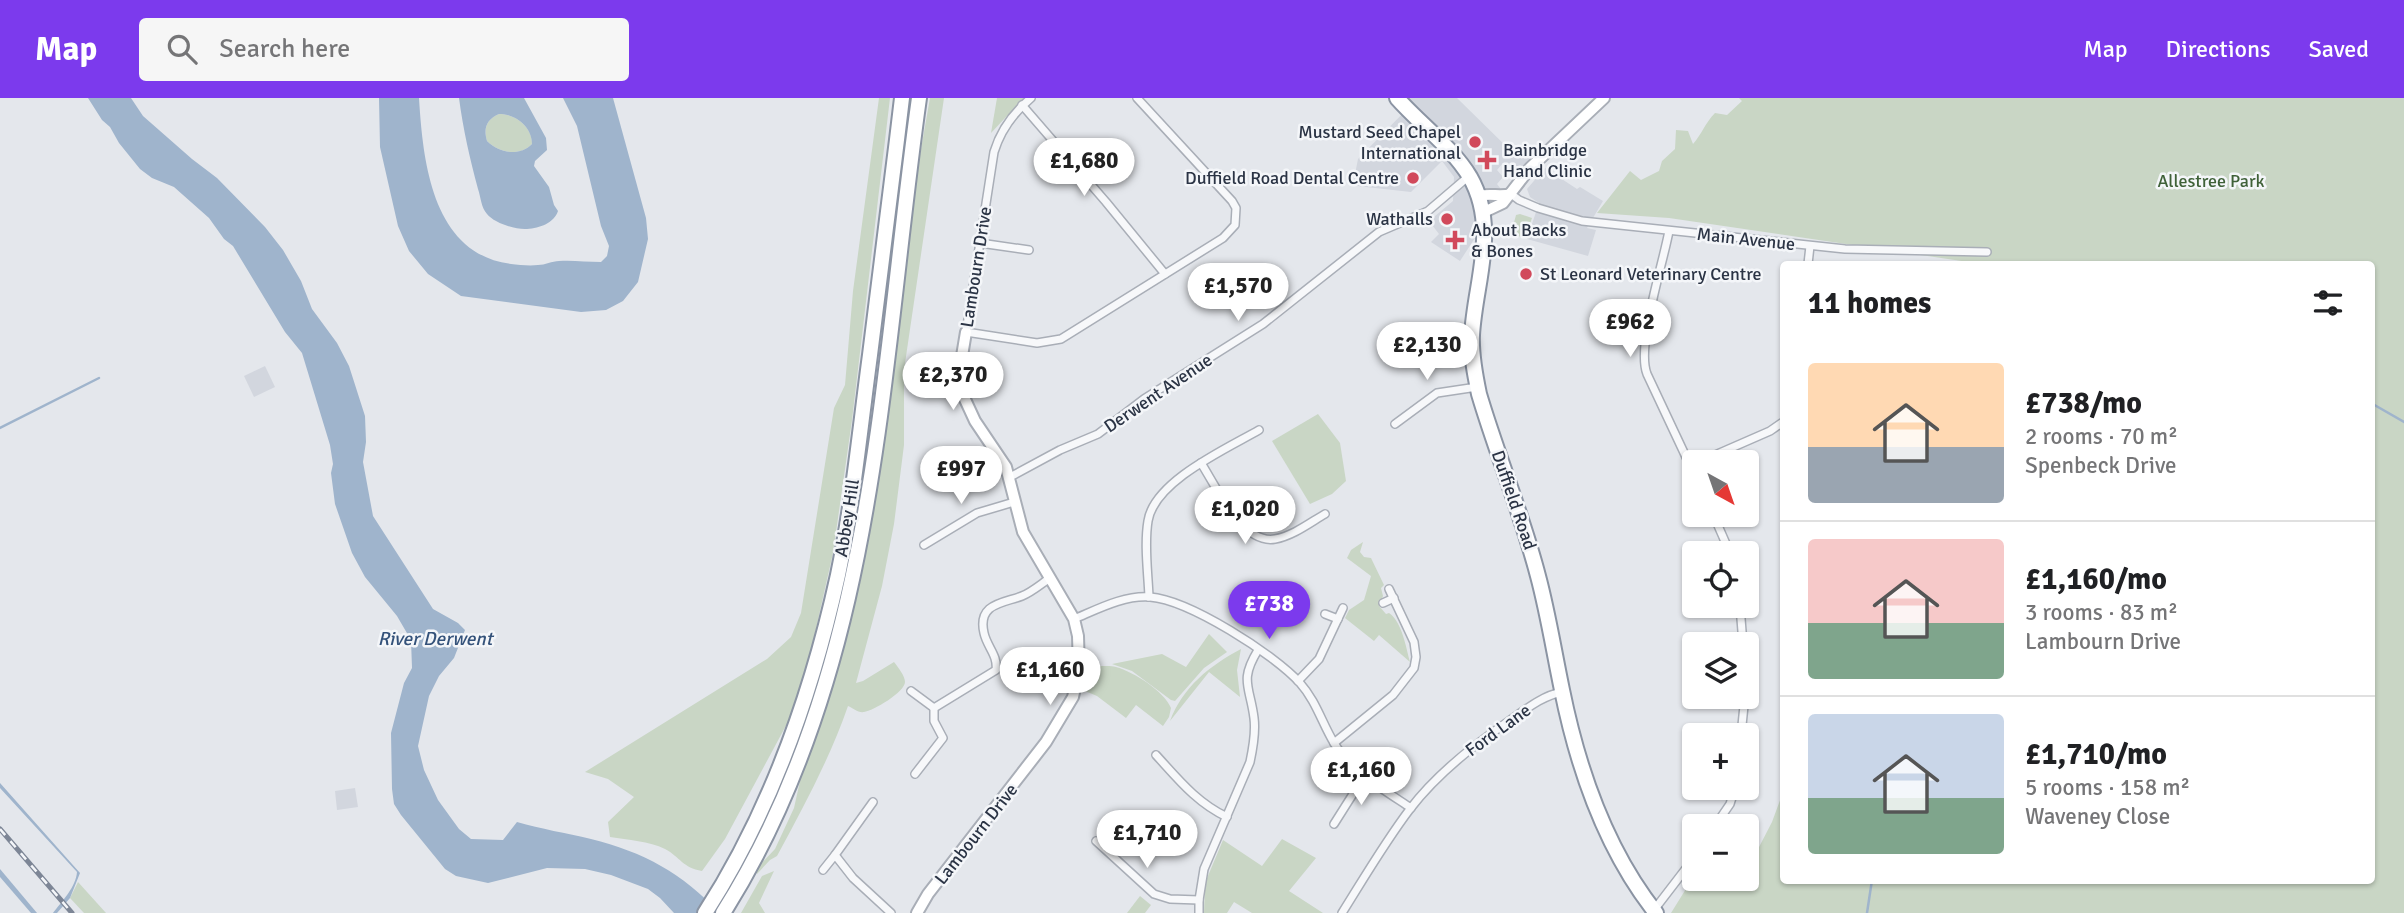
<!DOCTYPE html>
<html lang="en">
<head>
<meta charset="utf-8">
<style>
	body { margin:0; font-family:Signika,sans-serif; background:#f6f6f6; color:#202124; height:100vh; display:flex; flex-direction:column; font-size:26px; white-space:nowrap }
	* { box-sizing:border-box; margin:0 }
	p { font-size:23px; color:#757577 }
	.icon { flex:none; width:38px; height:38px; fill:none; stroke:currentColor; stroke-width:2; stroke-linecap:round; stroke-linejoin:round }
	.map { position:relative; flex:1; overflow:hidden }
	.drawer { position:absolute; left:1780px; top:163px; width:595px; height:623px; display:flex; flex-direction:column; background:#fff; border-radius:7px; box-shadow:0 2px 5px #0004 }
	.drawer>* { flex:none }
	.needle { width:46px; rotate:140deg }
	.buttons { position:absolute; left:1682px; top:352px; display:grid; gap:14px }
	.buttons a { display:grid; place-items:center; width:77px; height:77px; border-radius:7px; background:#fff; box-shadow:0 2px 5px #0004; font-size:35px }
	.price { position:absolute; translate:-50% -60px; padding:0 16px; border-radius:24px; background:#fff; color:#222; font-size:23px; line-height:46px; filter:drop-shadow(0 2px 4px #0008) }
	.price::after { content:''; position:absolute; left:50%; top:42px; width:21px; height:16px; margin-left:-10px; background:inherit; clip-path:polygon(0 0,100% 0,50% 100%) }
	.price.selected { background:#7c3aed; color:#fff }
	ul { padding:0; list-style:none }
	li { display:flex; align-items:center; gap:21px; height:175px; padding:0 28px }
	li+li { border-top:2px solid #e0e0e0 }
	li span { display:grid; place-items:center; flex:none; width:196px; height:140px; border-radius:7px; color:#555 }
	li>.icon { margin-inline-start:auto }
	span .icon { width:84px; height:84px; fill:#fffc; stroke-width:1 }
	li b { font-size:30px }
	h2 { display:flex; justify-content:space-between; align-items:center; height:84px; padding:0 28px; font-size:30px }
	header { display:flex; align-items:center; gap:42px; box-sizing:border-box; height:98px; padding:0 35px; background:#7c3aed; color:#fff }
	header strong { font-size:33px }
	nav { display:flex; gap:38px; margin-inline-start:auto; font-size:24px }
	.search { width:490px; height:63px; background:#f6f6f6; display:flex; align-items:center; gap:18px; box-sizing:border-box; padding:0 24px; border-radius:7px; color:#757577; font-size:26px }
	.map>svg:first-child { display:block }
	.built { fill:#d2d6de }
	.green { fill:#c9d6c5 }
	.water { fill:#9fb4cc; fill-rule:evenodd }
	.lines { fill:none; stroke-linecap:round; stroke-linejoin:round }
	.stream { stroke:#9fb4cc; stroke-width:2.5 }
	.street-casing { stroke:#a9aeb7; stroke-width:10 }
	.secondary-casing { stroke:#a9aeb7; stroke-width:14 }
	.highway-casing { stroke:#8b94a3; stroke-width:18 }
	.street { stroke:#f7f8fa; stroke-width:7 }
	.secondary { stroke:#fff; stroke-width:10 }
	.highway { stroke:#fff; stroke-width:14 }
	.rail-casing { stroke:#7d8696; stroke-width:5 }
	.rail { stroke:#f4f6f9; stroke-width:2.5; stroke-dasharray:8; stroke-linecap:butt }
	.poi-dot { fill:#d1495b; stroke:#f4f6f9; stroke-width:2.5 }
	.labels { text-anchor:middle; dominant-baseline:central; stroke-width:5; stroke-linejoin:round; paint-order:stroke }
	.poi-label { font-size:18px; fill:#2b3445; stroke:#f4f6f9; text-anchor:end }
	.park-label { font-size:18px; fill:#3f6138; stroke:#f4f6f9 }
	.street-label { font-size:18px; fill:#2b3445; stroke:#f4f6f9 }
	.water-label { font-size:19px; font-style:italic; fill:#34527a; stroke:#f4f6f9 }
</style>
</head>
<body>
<header>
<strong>Map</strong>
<div class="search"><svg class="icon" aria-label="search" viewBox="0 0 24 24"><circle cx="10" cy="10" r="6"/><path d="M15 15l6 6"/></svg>Search here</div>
<nav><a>Map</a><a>Directions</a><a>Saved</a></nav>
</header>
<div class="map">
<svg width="2404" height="815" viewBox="0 0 2404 815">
	<rect width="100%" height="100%" fill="#e4e7ec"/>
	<g class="built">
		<polygon points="1407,0 1457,0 1511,53 1521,52 1533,63 1519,77 1507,65 1503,65 1497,72 1503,79 1497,86 1504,95 1460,163 1431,144 1439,136 1429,123 1453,103 1454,79 1442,63 1411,94 1357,88 1354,81 1358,61 1412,6"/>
		<polygon points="1545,70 1577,91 1580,89 1603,103 1587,130 1596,132 1588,158 1527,141 1539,105 1530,99 1527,91"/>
		<polygon points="265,268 275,289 254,299 244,278"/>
		<polygon points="355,690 358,709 337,712 335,693"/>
	</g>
	<g class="green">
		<path d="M879 0H890L852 322 833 455 811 553 789 622 725 741 702 773C683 770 680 759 665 751 649 743 628 742 610 739L608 724 634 699 608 681 585 674 767 561 791 539 801 515 834 310 845 287 853 193Z"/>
		<path d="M930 0H944L904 272V347L894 426 882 488 856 585 863 583 894 564C898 569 905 578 905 584 905 594 873 613 864 614 858 615 853 610 848 608 830 660 803 710 777 758L770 762 757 776 755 772 775 751 794 710 804 665 823 617 853 509 877 382 909 119Z"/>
		<polygon points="997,0 1024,0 991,35"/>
		<path d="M1739 0H2404V815H1671L1694 778V780H1746L1747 747 1757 753 1772 724 1783 694V782H2371V166H1982L1669 120 1597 115 1630 73 1641 82 1659 73 1662 63 1675 51 1676 32 1688 33 1693 46C1702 36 1705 25 1715 15L1727 17 1742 3Z"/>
		<path d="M499 16C516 16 532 29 532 46 519 59 499 55 487 43 483 30 487 21 499 16Z"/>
		<polygon points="1520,116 1532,120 1525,140 1511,136 1516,117"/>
		<polygon points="1318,316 1340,345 1346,383 1332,396 1310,406 1272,343"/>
		<path d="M1363 444 1360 454 1364 459 1371 460 1384 487 1381 490 1383 498 1379 508 1386 516 1389 515C1402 524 1406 549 1410 564L1379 537 1374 543 1345 520 1349 512 1364 502 1371 478 1347 460 1351 452Z"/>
		<polygon points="1209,536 1227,554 1204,570 1175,603 1171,602 1132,573 1112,566 1162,556 1186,569"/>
		<path d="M1241 551 1237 572 1240 599 1209 574 1170 623C1183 589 1209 568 1241 551Z"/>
		<path d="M1093 568C1100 569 1109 567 1116 569 1134 574 1164 593 1171 610L1169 619 1163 628 1136 607 1126 620 1097 598 1085 593 1088 569Z"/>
		<polygon points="1282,741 1316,760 1289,793 1323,815 1252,815 1234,804 1227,815 1204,815 1205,785 1223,742 1262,768"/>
		<polygon points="774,773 759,805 765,815 741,815 762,778"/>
		<polygon points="78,784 106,815 84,815 70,800"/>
		<polygon points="1140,798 1151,807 1145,815 1127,815"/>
	</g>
	<g class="water">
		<path d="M88 0H131L143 18 192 61 217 80 265 129 283 152 301 183 312 211 337 245 349 268 365 318 366 344 363 364 373 418 433 511 458 525 465 532 454 560 439 578 429 598 418 648 424 672 438 702 459 731 471 741 503 742 517 724C541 731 566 735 591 741 643 754 683 775 719 815H674L660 800 648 791 611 777 585 771 547 770 488 785 456 778 445 771 401 717 394 706 392 691 391 635 404 585 412 570 411 542 397 518 365 479 352 455 335 406 331 375 333 366 330 347 302 255 285 234 233 148 224 141 209 120 174 89 152 80 140 71 119 45 110 29 102 22Z"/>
		<path d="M379 0H419C423 63 432 156 511 166 519 167 530 168 538 167 545 167 552 163 559 163 572 162 587 164 601 164L607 158 609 148 601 128 577 28 563 0H613L646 120 648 141 638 184 623 203 606 212 581 214 461 198 428 176 409 153 398 128 380 49Z"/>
		<path d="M459 0H524L546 40 547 52 535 63 534 68 549 89 554 107 558 113C554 125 540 130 527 131 516 132 494 125 487 116 481 109 481 100 478 91 470 61 463 31 459 0ZM499 16C516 16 532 29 532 46 519 59 499 55 487 43 483 30 487 21 499 16Z"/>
		<path d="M0 685 80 775 70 800 57 815H53C62 803 76 789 77 774L0 690Z"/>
		<polygon points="0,771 37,815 31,815 0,779"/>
	</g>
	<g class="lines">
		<g class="stream">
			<polyline points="2371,305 2404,324"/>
			<polyline points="0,330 99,280"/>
			<polyline points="1867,815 1872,782"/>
		</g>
		<g class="street-casing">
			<g id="street">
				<path d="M1031 0C1013 15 1001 31 994 54L966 234 1037 245 1061 241 1223 140 1235 127 1236 110 1232 103 1137 0"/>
				<polyline points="1022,7 1106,104 1165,176"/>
				<polyline points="1511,96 1519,102 1538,110 1582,123 1845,151 1987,154"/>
				<path d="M1669 133C1663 166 1636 248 1647 276L1694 376"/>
				<polyline points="980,145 1029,152"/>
				<polyline points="1808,166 1810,148"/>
				<polyline points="1395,326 1437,295 1477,289"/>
				<polyline points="1699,364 1770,333 1783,324"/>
				<path d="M1201 365C1216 388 1242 447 1275 441 1293 438 1311 424 1325 416"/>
				<polyline points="1010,379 1060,352 1098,336 1144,301 1263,226 1379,134 1428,113 1469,78"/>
				<polyline points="1713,416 1730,455"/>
				<polyline points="924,447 977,415 1014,404"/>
				<path d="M1149 499C1148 474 1144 447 1148 423 1154 383 1228 350 1259 332"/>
				<polyline points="1383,505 1394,500"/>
				<polyline points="1740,508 1743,546"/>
				<polyline points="1325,516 1338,521"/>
				<path d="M1074 521C1098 511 1124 497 1150 499 1189 502 1274 556 1300 585 1316 603 1322 625 1334 645 1351 673 1384 692 1411 710"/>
				<polyline points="1298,583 1319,561 1343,510"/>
				<polyline points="911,593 934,610"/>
				<polyline points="1741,637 1745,598"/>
				<polyline points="1334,645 1393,597 1414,570 1416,559 1414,544 1389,491"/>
				<path d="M1156 657C1178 681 1197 705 1227 719"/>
				<path d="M915 676 943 640 934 623V610L996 572C998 557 987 549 984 535 977 505 1004 505 1022 498 1032 494 1041 486 1050 480"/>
				<polyline points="873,704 835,757 853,780 891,815"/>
				<polyline points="1334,726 1365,677"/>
				<polyline points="1715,728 1730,706 1735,690"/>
				<polyline points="1096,743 1154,796 1170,801 1199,802"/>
				<polyline points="823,772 835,757"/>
				<polyline points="1654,812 1694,760"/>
				<path d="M1199 815V802L1204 771 1250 664C1253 650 1256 635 1254 620 1250 588 1239 583 1258 552"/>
				<path d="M1342 815C1364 780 1385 744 1410 711 1436 677 1471 649 1506 625 1524 613 1541 598 1562 594"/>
			</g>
		</g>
		<g class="secondary-casing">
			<g id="secondary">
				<path d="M1479 98C1490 95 1500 99 1511 96"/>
				<polyline points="1484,114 1503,105 1530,70 1604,0"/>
				<polyline points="917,815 928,796 1046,644 1073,599 1079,572 1078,538 1074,521 1023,434 1006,369 975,323 963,297 959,276 966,234"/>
			</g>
		</g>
		<g class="highway-casing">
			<g id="highway">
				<path d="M1397 0C1420 26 1452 49 1470 79 1499 130 1475 184 1472 237 1471 257 1475 277 1479 296 1497 357 1522 416 1538 478 1548 515 1554 554 1562 592 1578 671 1606 752 1656 815"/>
				<path d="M705 815C771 713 812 595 838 477 853 405 860 331 870 257 880 172 892 86 902 0"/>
				<path d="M723 815C877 572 880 276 919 0"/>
			</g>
		</g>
		<use href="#street" class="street"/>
		<use href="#secondary" class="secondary"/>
		<use href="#highway" class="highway"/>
		<g class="rail-casing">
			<polyline id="rail" points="0,731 72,815"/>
		</g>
		<use href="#rail" class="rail"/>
	</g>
	<g class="poi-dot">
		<circle cx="1475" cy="44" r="7"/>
		<path d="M1483.5 51.5h7v7h7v7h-7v7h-7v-7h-7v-7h7z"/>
		<circle cx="1413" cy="80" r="7"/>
		<circle cx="1447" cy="121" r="7"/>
		<path d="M1451.5 131.5h7v7h7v7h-7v7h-7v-7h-7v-7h7z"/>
		<circle cx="1526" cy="176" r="7"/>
	</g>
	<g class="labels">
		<g class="poi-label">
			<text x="1461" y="34">Mustard Seed Chapel<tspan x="1461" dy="21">International</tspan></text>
			<text x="1503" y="52" text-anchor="start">Bainbridge<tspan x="1503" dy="21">Hand Clinic</tspan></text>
			<text x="1399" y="80">Duffield Road Dental Centre</text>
			<text x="1433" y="121">Wathalls</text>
			<text x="1471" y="132" text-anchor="start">About Backs<tspan x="1471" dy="21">&amp; Bones</tspan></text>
			<text x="1540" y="176" text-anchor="start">St Leonard Veterinary Centre</text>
		</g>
		<g class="park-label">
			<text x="2211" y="83">Allestree Park</text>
		</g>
		<g class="street-label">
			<text transform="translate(1746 141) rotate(6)">Main Avenue</text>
			<text transform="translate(976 169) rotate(-81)">Lambourn Drive</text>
			<text transform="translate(1158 295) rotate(-34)">Derwent Avenue</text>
			<text transform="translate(1514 402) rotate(71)">Duffield Road</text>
			<text transform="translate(847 420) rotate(-81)">Abbey Hill</text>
			<text transform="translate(1498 632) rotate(-36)">Ford Lane</text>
			<text transform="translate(976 736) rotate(-52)">Lambourn Drive</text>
		</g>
		<g class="water-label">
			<text x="435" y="541">River Derwent</text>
		</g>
	</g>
</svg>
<div class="buttons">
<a><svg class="needle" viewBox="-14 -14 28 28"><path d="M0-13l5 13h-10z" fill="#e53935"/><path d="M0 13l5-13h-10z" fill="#757577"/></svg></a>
<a><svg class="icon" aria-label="locate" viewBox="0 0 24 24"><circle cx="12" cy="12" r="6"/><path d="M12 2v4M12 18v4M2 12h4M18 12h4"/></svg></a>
<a><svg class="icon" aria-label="layers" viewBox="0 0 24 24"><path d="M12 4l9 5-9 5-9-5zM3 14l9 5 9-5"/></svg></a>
<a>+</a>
<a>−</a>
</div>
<b class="price" style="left:1084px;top:100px">£1,680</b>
<b class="price" style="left:1238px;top:225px">£1,570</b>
<b class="price" style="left:1630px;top:261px">£962</b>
<b class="price" style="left:1427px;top:284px">£2,130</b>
<b class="price" style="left:953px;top:314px">£2,370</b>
<b class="price" style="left:961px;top:408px">£997</b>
<b class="price" style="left:1245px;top:448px">£1,020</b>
<b class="price selected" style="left:1269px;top:543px">£738</b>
<b class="price" style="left:1050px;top:609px">£1,160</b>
<b class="price" style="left:1361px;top:709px">£1,160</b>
<b class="price" style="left:1147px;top:772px">£1,710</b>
<section class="drawer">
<h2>11 homes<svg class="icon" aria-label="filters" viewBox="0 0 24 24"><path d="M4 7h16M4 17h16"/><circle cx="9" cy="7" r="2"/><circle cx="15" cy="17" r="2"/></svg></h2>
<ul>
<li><span style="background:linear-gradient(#ffd9b3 60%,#9aa5b1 0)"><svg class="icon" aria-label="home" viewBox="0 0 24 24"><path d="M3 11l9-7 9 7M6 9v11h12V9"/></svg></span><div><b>£738/mo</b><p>2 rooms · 70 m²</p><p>Spenbeck Drive</p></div></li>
<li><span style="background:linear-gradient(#f6c9c9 60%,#7fa58c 0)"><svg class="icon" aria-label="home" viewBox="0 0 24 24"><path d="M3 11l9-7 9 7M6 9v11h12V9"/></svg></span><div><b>£1,160/mo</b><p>3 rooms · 83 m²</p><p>Lambourn Drive</p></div></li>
<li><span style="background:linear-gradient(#c9d6e8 60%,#7fa58c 0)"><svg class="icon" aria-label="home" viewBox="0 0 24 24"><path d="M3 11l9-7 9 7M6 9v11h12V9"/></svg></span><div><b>£1,710/mo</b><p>5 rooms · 158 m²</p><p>Waveney Close</p></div></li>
</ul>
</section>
</div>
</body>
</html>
